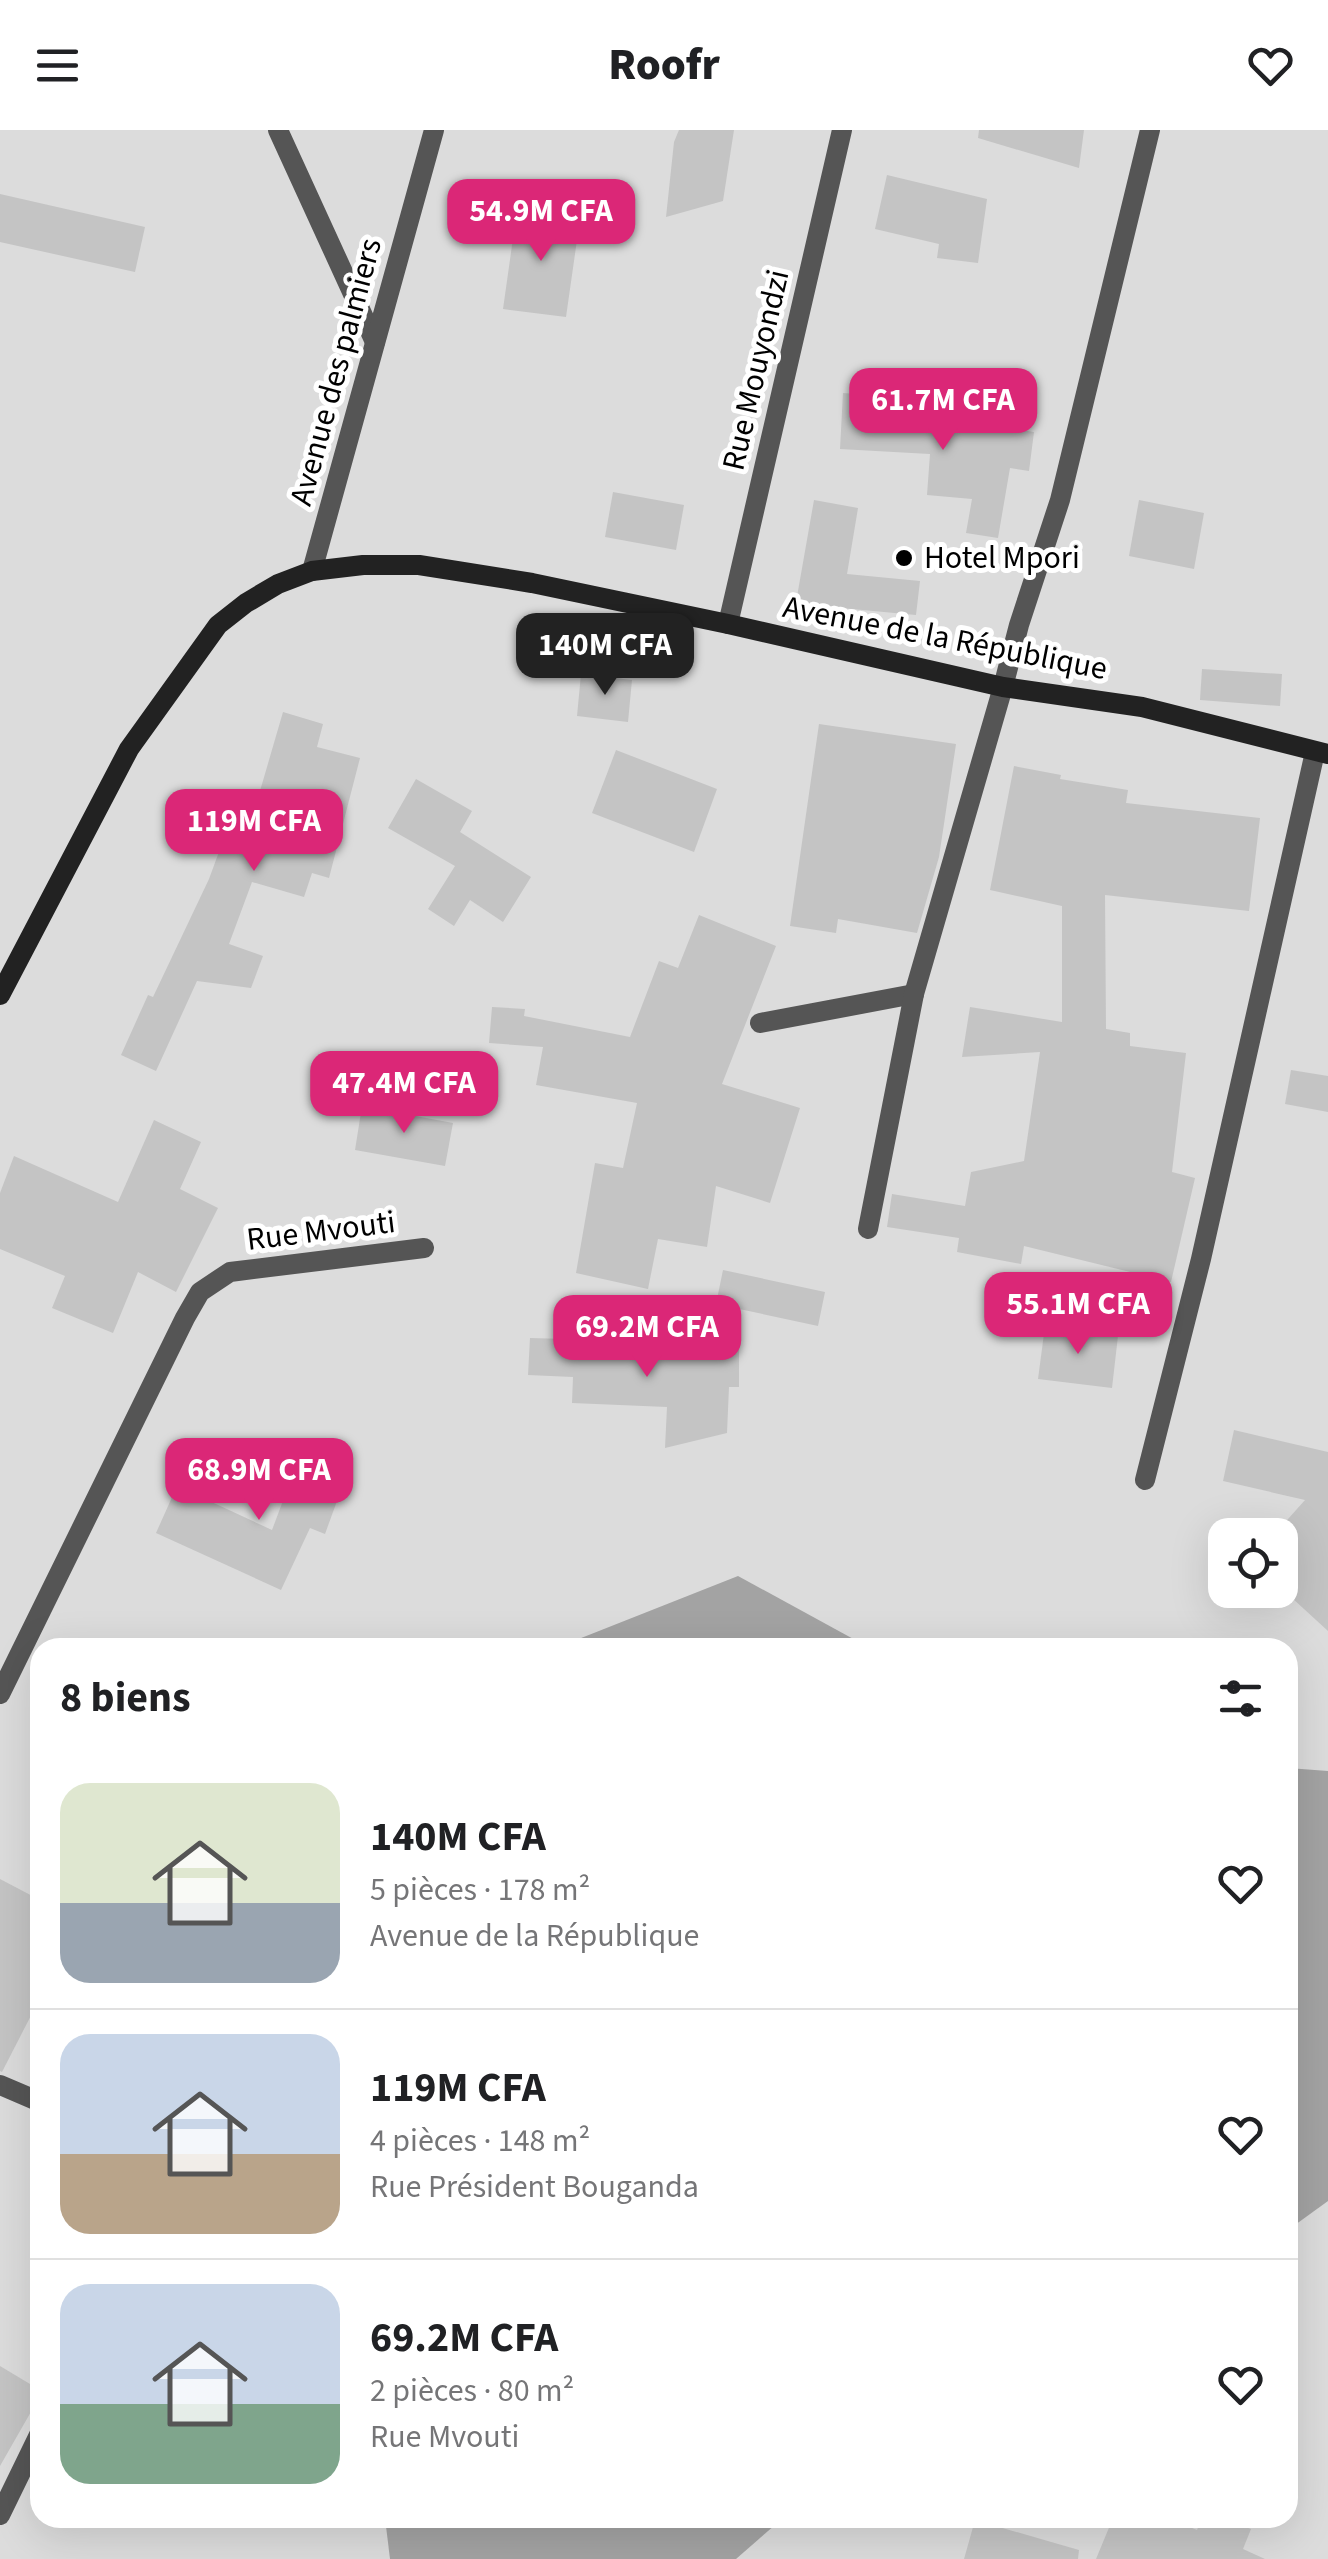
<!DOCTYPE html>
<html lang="fr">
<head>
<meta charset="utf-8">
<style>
	body { margin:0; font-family:"Source Sans 3",sans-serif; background:#f2f2f2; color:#202124; height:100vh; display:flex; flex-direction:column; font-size:38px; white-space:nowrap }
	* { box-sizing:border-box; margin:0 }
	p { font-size:32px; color:#757577 }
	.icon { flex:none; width:55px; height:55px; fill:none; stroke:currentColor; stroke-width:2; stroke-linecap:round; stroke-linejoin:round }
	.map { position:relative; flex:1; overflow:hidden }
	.sheet { position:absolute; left:30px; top:1508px; width:1268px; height:890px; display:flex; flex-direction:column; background:#fff; border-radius:30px; box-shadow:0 10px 40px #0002 }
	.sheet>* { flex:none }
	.tools { position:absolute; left:1208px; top:1388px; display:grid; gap:20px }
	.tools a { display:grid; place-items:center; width:90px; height:90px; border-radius:20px; background:#fff; box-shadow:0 10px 40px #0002; font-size:50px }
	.price { position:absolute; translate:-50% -85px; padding:0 22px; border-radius:20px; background:#db2777; color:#fff; font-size:32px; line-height:65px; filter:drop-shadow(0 2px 5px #0008) }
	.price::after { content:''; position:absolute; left:50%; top:60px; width:30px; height:22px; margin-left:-15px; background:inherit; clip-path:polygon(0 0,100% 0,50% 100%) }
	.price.on { background:#222; color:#fff }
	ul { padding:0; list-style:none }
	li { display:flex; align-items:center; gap:30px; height:250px; padding:0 30px }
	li+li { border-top:2px solid #e0e0e0 }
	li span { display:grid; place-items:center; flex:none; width:280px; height:200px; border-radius:30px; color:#555 }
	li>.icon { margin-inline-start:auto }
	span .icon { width:120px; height:120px; fill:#fffc; stroke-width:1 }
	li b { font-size:42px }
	h2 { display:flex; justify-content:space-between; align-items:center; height:120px; padding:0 30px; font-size:42px }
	header { display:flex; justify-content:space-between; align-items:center; height:130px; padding:0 30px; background:#fff; font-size:45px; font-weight:800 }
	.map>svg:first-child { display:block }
	.green { fill:#dcdcdc; fill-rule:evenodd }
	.water { fill:#a3a3a3 }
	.building { fill:#c4c4c4 }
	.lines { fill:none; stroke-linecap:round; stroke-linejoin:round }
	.street { stroke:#555; stroke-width:20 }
	.secondary { stroke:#222; stroke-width:20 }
	.poi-dot { fill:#000; stroke:#fff; stroke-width:4 }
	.labels { text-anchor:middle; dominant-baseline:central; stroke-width:10; stroke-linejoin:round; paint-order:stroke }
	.street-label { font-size:32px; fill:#000; stroke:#fff }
	.poi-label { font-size:32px; fill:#000; stroke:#fff; text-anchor:start }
</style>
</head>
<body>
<header><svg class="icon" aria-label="menu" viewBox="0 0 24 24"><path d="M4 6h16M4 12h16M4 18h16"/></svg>Roofr<svg class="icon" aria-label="heart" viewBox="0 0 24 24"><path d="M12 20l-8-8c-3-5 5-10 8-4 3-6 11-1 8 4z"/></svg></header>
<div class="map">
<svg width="1328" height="2429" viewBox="0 0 1328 2429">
	<rect width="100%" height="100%" fill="#fff"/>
	<path class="green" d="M0 0H1328V2429H0ZM1225 1405H1280V1460H1225ZM40 1518H1288V2388H40Z"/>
	<g class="water">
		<polygon points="738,1446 868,1517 563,1517 566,1514"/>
		<polygon points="1288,1638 1328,1641 1328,2071 1288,2100"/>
		<polygon points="385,2388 783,2388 736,2429 390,2429"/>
	</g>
	<g class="building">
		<polygon points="679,0 734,0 723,71 666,87 674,12"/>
		<polygon points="979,0 1084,0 1079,38 978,8"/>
		<polygon points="887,45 987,69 978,133 937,128 939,114 875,99"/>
		<polygon points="0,64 145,97 135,142 0,112"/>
		<polygon points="517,80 580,89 566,187 503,179"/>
		<polygon points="843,263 895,267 890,281 959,286 959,291 1034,302 1029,341 1010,338 998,408 966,403 972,369 927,365 930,324 840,319"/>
		<polygon points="613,362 684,375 676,420 605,407"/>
		<polygon points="814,370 858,378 847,444 920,451 916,485 841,478 839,486 795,478"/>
		<polygon points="1139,370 1204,383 1194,439 1129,426"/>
		<polygon points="1202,539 1282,544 1280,576 1200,570"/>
		<polygon points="581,544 632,550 628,592 577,586"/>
		<polygon points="283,582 323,594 317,617 360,628 329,748 312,743 304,767 252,752 229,814 263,826 251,858 197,851 156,941 121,925 148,865 153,867 209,749 235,678 253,685"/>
		<polygon points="819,594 956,614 939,727 917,803 838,789 836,803 790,796"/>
		<polygon points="616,620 717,659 694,722 592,683"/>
		<polygon points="1014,636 1061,645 1060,649 1128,660 1126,673 1260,688 1249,781 1105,765 1106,899 1130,903 1130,916 1186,923 1172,1042 1195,1048 1171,1152 1024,1116 1021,1134 957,1122 959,1108 887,1097 892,1064 965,1076 971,1042 1024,1031 1040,922 962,927 970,877 1062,892 1062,776 990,760"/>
		<polygon points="416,649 472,681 460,702 531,747 503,792 470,770 454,796 428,779 455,736 388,698"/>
		<polygon points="699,785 776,816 722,954 800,978 770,1073 716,1056 707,1117 658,1109 648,1159 576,1143 595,1033 623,1038 637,973 536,955 543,917 489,913 492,877 525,879 524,886 630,907 659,831 678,838"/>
		<polygon points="1291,940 1328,946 1328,982 1285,974"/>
		<polygon points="362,976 453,993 445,1036 355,1020"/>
		<polygon points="154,990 201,1012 180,1059 218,1078 176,1162 138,1142 113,1203 52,1178 65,1146 0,1119 0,1063 14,1026 118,1072"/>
		<polygon points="723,1140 825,1162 818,1196 716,1174"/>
		<polygon points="1045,1196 1118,1206 1112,1258 1038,1249"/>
		<polygon points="530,1208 638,1211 636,1217 708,1216 739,1218 739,1257 729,1257 727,1303 665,1318 667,1277 572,1273 573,1247 528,1245"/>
		<polygon points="1234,1300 1328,1322 1328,1501 1280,1457 1280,1398 1305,1370 1223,1351"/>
		<polygon points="302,1320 349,1338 325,1404 310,1398 281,1460 156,1403 177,1356 272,1400"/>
		<polygon points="0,1749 40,1770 40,1868 2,1942 0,1941"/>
		<polygon points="0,2236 40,2260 40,2266 0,2336"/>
		<polygon points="1113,2388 1168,2388 1197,2400 1202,2388 1224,2388 1251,2399 1243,2419 1265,2429 1096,2429"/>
		<polygon points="975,2390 1079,2420 1078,2429 964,2429"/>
	</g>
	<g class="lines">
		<g class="street">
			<polyline points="278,0 375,212"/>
			<polyline points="312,441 434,0"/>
			<polyline points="728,494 842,0"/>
			<polyline points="760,893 914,864"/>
			<polyline points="868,1099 914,864 1003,557 1019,495 1060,370 1150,0"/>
			<polyline points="1145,1350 1201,1129 1315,622"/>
			<polyline points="0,1564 185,1188 200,1162 230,1142 424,1118"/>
			<polyline points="0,1955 40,1972"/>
			<polyline points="0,2385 40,2303"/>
		</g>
		<polyline class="secondary" points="0,865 129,619 218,495 246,473 278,454 312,441 363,435 419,435 532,453 728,494 1003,557 1142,577 1328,624"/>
	</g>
	<circle class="poi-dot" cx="904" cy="428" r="10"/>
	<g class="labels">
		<g class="street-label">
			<text transform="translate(756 240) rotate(-77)">Rue Mouyondzi</text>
			<text transform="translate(336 242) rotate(-75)">Avenue des palmiers</text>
			<text transform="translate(945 508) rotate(11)">Avenue de la République</text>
			<text transform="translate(321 1101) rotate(-7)">Rue Mvouti</text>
		</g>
		<g class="poi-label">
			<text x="924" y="428">Hotel Mpori</text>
		</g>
	</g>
</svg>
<div class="tools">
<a><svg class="icon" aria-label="locate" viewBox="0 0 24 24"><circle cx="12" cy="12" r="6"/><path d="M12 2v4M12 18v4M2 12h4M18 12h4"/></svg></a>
</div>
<b class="price" style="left:541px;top:134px">54.9M CFA</b>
<b class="price" style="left:943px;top:323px">61.7M CFA</b>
<b class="price on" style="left:605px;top:568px">140M CFA</b>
<b class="price" style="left:254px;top:744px">119M CFA</b>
<b class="price" style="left:404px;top:1006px">47.4M CFA</b>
<b class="price" style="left:1078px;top:1227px">55.1M CFA</b>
<b class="price" style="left:647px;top:1250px">69.2M CFA</b>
<b class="price" style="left:259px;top:1393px">68.9M CFA</b>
<section class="sheet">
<h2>8 biens<svg class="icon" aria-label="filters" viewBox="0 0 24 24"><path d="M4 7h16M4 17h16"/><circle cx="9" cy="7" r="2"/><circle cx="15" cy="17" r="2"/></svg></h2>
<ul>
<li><span style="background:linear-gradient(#dfe7d0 60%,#9aa5b1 0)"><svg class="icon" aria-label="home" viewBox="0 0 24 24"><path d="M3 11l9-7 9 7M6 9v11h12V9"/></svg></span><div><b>140M CFA</b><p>5 pièces · 178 m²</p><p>Avenue de la République</p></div><svg class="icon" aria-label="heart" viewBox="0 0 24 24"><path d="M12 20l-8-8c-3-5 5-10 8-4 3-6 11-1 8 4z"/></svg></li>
<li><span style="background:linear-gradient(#c9d6e8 60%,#b9a48a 0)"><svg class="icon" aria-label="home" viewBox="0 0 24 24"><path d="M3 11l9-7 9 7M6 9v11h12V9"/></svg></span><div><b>119M CFA</b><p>4 pièces · 148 m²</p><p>Rue Président Bouganda</p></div><svg class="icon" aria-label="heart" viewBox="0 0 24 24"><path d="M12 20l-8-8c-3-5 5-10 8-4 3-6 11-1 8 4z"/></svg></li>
<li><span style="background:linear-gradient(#c9d6e8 60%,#7fa58c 0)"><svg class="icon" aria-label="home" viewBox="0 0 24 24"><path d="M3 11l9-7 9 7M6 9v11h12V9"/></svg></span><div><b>69.2M CFA</b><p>2 pièces · 80 m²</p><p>Rue Mvouti</p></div><svg class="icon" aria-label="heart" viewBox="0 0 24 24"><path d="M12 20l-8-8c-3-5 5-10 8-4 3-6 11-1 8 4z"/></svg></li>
</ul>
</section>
</div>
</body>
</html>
